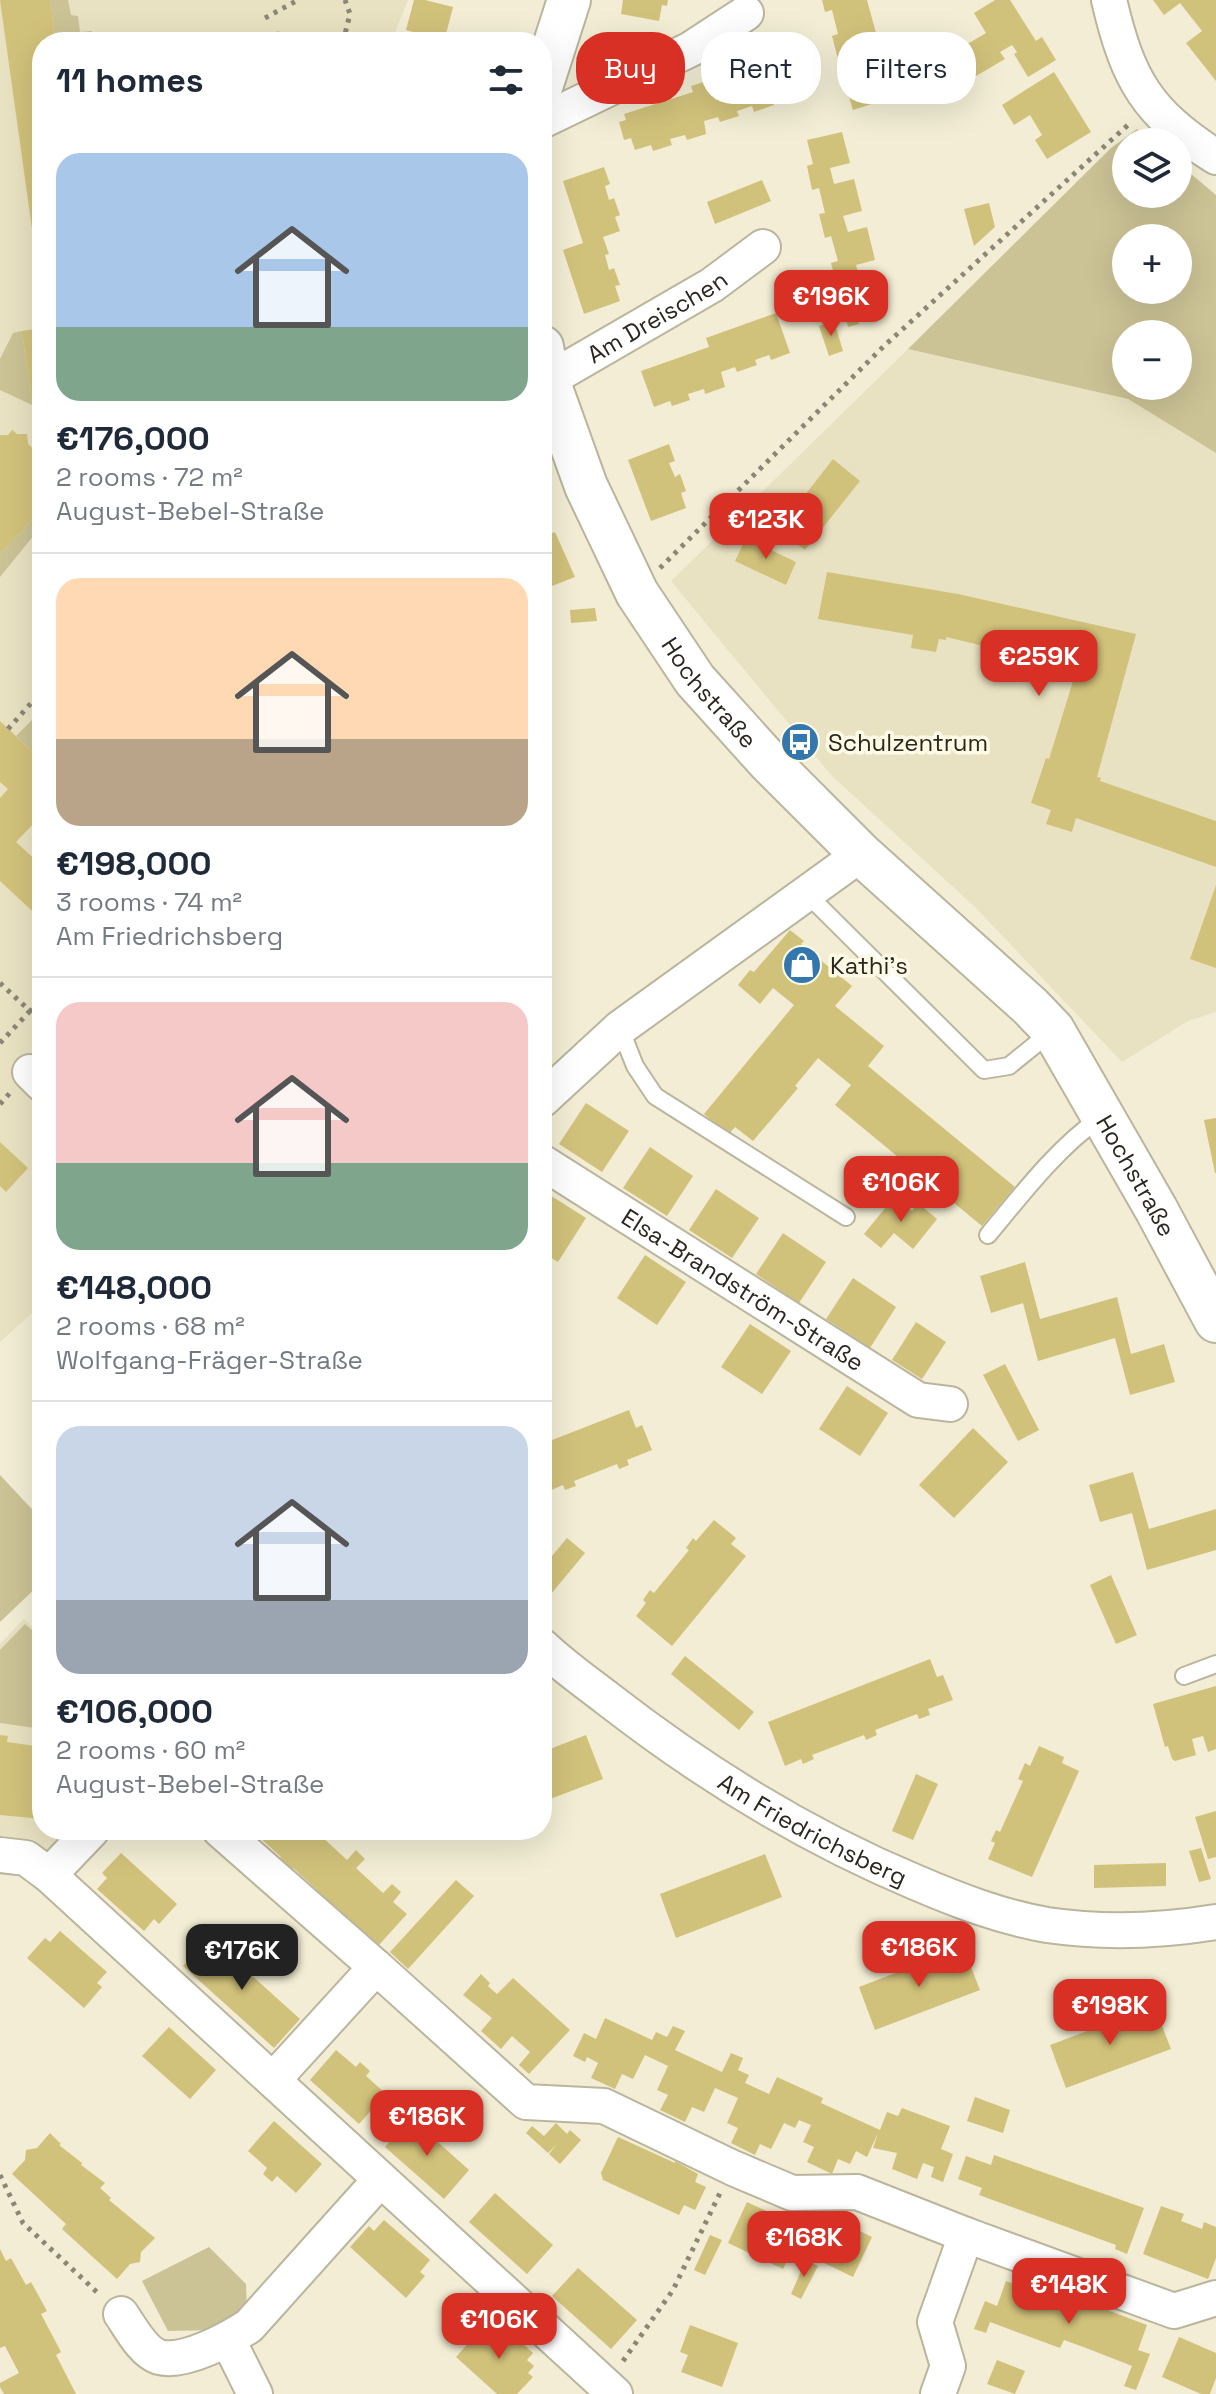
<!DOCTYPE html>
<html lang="en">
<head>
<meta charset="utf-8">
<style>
	body { margin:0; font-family:"Space Grotesk",sans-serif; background:#f6f6f7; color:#1f2937; height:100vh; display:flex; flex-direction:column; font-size:30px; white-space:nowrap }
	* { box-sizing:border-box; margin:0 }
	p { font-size:26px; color:#747a83 }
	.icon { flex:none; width:44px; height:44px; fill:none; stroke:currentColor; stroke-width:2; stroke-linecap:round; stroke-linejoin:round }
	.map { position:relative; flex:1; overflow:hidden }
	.sheet { position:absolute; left:32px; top:32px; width:520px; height:1808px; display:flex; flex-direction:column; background:#fff; border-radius:32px; box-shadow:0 8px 32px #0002 }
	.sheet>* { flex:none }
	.banner { position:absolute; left:576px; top:32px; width:520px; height:72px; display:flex; gap:16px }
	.fabs { position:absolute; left:1112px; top:128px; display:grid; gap:16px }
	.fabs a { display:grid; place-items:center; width:80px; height:80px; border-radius:50%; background:#fff; box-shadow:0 8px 32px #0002; font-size:40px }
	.price { position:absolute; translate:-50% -68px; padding:0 18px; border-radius:16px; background:#d93025; color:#fff; font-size:26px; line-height:52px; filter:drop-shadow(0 2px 4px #0008) }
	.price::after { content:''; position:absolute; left:50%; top:48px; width:24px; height:18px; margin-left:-12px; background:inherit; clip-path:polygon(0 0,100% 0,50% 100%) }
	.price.on { background:#222; color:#fff }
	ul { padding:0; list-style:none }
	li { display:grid; align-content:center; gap:16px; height:424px; padding:0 24px }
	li+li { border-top:2px solid #e0e1e3 }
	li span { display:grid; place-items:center; height:248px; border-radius:24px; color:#555 }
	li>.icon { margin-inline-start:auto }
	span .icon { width:144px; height:144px; fill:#fffc; stroke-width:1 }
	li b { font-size:34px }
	h2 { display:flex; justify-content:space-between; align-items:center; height:96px; padding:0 24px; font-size:34px }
	.chip { padding:0 28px; border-radius:32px; background:#fff; box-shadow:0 8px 32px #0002; font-size:28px; line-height:72px }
	.chip.on { background:#d93025; color:#fff }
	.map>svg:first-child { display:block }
	.built { fill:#e9e2c2 }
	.green { fill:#cbc295; fill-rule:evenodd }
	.building { fill:#d1c27b }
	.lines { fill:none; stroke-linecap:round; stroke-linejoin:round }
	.service-casing { stroke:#bab59d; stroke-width:20 }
	.minor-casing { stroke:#bab59d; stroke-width:38 }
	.tertiary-casing { stroke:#bab59d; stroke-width:46 }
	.path { stroke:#8a8776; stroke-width:5; stroke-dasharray:4 6; stroke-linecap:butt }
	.service { stroke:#fff; stroke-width:16 }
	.minor { stroke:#fff; stroke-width:34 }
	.tertiary { stroke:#fff; stroke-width:42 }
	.labels { text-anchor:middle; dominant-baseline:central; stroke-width:7; stroke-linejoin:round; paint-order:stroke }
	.street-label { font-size:24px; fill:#29271e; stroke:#fefae6 }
	.poi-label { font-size:24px; fill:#29271e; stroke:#fefae6; text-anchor:start }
</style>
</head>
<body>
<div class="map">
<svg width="1216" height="2394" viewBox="0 0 1216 2394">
	<rect width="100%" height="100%" fill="#f2edd4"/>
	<g class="built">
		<polygon points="0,0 408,0 391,42 42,42 42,1304 0,1342"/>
		<polygon points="908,349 1128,399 1216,453 1216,1012 1188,1021 1122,1062 975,907 832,776 671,581"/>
		<polygon points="24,1619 42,1635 42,1830 76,1830 52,1861 0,1841 0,1644"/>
	</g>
	<g class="green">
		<polygon points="50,0 68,0 71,15 78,16 80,32 92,31 94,42 56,42"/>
		<path d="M1137 129 1152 142H1126V194H1178V163L1216 195V453L1128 399 908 349 1111 148ZM1126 238H1178V290H1126ZM1178 334V386H1126V334Z"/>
		<polygon points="22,331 32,405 0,390 0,359 13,333"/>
		<polygon points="36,516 42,522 42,540 35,534 0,577 0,554"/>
		<polygon points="42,710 42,752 38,757 16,736"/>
		<polygon points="0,1475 42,1520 42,1582 0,1622"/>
		<polygon points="25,1624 42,1639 42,1729 0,1723 0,1650"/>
		<polygon points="209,2247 246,2284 247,2313 215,2330 168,2331 142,2281"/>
	</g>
	<g class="building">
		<polygon points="0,0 50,0 56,42 42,42 42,313 36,287 40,286"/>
		<polygon points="414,0 425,0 453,7 444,42 411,42 413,32 406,30"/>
		<polygon points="623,0 668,0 667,6 662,5 659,21 621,14"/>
		<polygon points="822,0 867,0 889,81 886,81 890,98 853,110 845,83 851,82 845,58 838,59 832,36 838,34 832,10 825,12"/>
		<polygon points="995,0 1010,0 1036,41 1042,37 1056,60 1028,77 1014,54 1017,52 1012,45 1000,52 1005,59 976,76 959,49 986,33 974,13"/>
		<polygon points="1153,0 1216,0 1216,81 1186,43 1202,31 1180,3 1164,15"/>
		<polygon points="277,31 317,41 316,42 274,42"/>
		<polygon points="760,64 763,72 770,69 777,91 770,94 774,105 754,112 752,106 737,111 739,116 720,122 718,117 704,121 706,134 687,140 685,135 670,139 672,145 653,151 651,145 635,150 631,138 624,140 619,122 626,120 624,114 693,92 691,86"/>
		<polygon points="1054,72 1091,132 1047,159 1035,140 1042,135 1030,115 1014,125 1002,105"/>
		<polygon points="842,132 850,163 830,168 834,184 854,179 862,211 843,216 848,232 867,227 875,260 856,265 860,280 880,275 888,309 856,317 859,324 848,327 831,263 838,261 831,236 825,238 819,214 825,213 819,188 812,190 807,166 813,164 807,140"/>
		<polygon points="604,167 610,184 605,186 609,200 614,198 620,215 615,217 620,231 603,237 609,254 605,255 609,270 614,268 620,285 615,286 620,301 584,314 563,250 583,243 563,181"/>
		<polygon points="762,180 771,201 715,224 707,202"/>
		<polygon points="989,203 995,227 974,246 964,209"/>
		<polygon points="776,313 790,353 771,360 769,355 755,360 757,365 737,372 735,367 721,372 725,387 705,394 704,389 688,394 690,400 672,406 670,401 654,407 641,371 709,347 706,338"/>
		<polygon points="834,321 843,351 829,356 819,326"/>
		<polygon points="42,328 42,404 32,405 22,331"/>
		<polygon points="12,430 17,434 27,434 28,444 42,457 42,522 36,516 0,554 0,435 8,435"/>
		<polygon points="669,444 675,461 669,463 675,477 680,474 686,491 681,493 686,508 651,521 628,460"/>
		<polygon points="833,459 860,481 805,550 778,530"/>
		<polygon points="555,532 575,577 552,586 542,562 542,537"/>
		<polygon points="746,538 796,562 786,585 735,561"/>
		<polygon points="827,572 958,594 1136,634 1097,777 1101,778 1100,781 1216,821 1216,867 1076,818 1072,832 1046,824 1051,810 1031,803 1046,758 1049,759 1077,668 946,637 946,640 939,639 936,652 911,648 913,635 818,619"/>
		<polygon points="595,608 597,621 571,623 570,610"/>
		<polygon points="0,721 38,757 42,752 42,821 39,818 16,842 42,866 42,920 0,881 0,798 8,789 0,782"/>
		<polygon points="1216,885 1216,968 1190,959"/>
		<polygon points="790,930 804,941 801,944 852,986 835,1006 884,1046 868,1066 1015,1187 982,1226 835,1105 851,1085 818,1058 795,1086 798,1088 753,1141 735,1127 728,1135 704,1114 794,1005 773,988 760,1004 738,985 750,970 754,972"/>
		<polygon points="586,1103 629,1131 602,1172 559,1144"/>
		<polygon points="1216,1118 1216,1173 1215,1173 1204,1120"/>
		<polygon points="0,1142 28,1168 6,1192 0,1186"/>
		<polygon points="650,1147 693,1176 667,1216 623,1188"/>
		<polygon points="716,1189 759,1218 732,1258 689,1230"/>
		<polygon points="545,1192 586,1218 558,1262 542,1252 542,1197"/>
		<polygon points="895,1196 912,1211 918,1203 937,1219 913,1249 894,1233 881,1248 864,1234"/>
		<polygon points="783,1233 826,1262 799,1303 756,1274"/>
		<polygon points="645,1255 686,1282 657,1325 617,1298"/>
		<polygon points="1025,1262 1040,1319 1117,1297 1131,1354 1164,1344 1175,1382 1130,1395 1115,1338 1038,1361 1023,1303 991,1313 980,1276"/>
		<polygon points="853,1278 896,1307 870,1348 826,1319"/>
		<polygon points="916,1322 946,1342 922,1379 892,1360"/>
		<polygon points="750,1324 791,1351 762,1394 721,1367"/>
		<polygon points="1005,1364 1039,1430 1018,1441 983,1375"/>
		<polygon points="847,1386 888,1413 860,1456 819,1429"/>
		<polygon points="629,1410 636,1428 642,1425 652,1450 627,1460 629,1465 619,1469 617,1464 574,1481 576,1486 565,1490 563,1485 542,1494 542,1444"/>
		<polygon points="973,1428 1008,1462 954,1518 919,1485"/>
		<polygon points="1133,1472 1149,1529 1216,1509 1216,1550 1147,1570 1132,1513 1100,1522 1089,1485"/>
		<polygon points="714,1520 736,1538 731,1544 746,1556 672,1646 636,1616 646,1603 643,1600 650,1590 654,1593 689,1550 686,1548 693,1538 696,1541"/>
		<polygon points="567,1538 585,1553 546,1600 542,1597 542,1568"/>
		<polygon points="1111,1575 1137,1635 1116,1644 1090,1585"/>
		<polygon points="685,1656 754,1712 739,1730 671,1674"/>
		<polygon points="930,1659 937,1677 943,1675 953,1700 928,1709 930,1715 919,1719 917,1714 875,1730 877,1735 866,1740 864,1735 812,1755 814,1759 803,1764 801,1759 785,1766 768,1722"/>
		<polygon points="1216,1686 1216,1749 1208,1752 1203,1736 1192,1739 1196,1755 1175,1761 1172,1759 1168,1746 1165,1747 1153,1704"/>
		<polygon points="0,1735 8,1736 7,1742 42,1747 42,1819 0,1815"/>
		<polygon points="586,1735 603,1779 542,1802 542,1752"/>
		<polygon points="1039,1746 1064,1757 1062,1763 1079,1771 1032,1877 988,1859 995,1843 991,1841 996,1830 1000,1832 1023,1781 1018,1779 1025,1763 1030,1766"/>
		<polygon points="916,1774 938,1784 913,1840 892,1831"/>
		<polygon points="1216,1811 1216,1857 1208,1859 1195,1817"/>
		<polygon points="242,1830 325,1830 320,1835 347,1860 356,1850 365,1859 356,1868 383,1893 392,1884 401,1892 393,1902 407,1914 378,1946 366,1934 361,1939 349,1928 354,1923 329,1901 325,1906 313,1895 317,1890 293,1868 289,1873 276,1862 281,1857 257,1835 252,1840"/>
		<polygon points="1201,1848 1211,1879 1199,1882 1189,1851"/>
		<polygon points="121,1853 177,1904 159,1924 154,1919 144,1931 97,1889 107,1878 102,1873"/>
		<polygon points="765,1854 782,1897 676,1938 660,1894"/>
		<polygon points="1166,1863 1166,1886 1094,1888 1094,1865"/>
		<polygon points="456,1880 474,1896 408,1969 390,1952"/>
		<polygon points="60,1931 107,1972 97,1983 102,1987 84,2008 27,1958 45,1938 50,1942"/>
		<polygon points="209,1937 300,2019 274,2048 183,1966"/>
		<polygon points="963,1947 980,1990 875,2030 859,1987"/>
		<polygon points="481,1974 490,1983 488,1986 497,1994 513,1978 570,2030 529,2074 519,2065 530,2052 512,2036 501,2049 481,2031 492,2018 463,1995"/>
		<polygon points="1154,2006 1171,2049 1066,2088 1050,2045"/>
		<polygon points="605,2018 652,2040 656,2032 667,2037 673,2026 685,2031 675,2050 722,2072 731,2053 743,2058 738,2070 749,2075 745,2083 769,2094 777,2077 823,2098 821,2103 880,2130 887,2112 898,2116 902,2108 950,2126 941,2149 953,2154 943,2182 931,2177 934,2167 923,2163 917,2179 892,2169 897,2153 873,2148 878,2133 867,2157 856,2151 850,2164 838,2159 832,2174 807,2162 814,2147 803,2142 811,2125 799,2120 795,2128 784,2123 771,2149 760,2144 755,2155 731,2143 738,2128 727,2123 738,2098 715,2088 704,2112 692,2107 685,2122 660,2110 668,2095 657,2090 668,2066 645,2055 633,2079 622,2074 615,2089 591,2078 598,2063 587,2057 585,2062 573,2056 584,2033 596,2039"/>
		<polygon points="169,2027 216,2070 190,2099 142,2056"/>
		<polygon points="336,2050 356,2067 360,2062 370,2071 366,2076 386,2094 359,2124 310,2080"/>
		<polygon points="975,2097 1010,2110 1003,2133 967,2121"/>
		<polygon points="411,2118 469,2170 444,2199 385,2147"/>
		<polygon points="274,2121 322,2164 296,2193 277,2176 272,2182 263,2174 267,2168 248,2151"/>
		<polygon points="556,2123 567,2134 570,2130 581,2140 560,2164 549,2154 556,2145 548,2153 526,2133 532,2126 544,2136"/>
		<polygon points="50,2133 61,2144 59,2145 82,2163 81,2165 105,2183 100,2188 111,2198 109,2200 155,2238 141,2252 140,2262 130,2264 117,2279 62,2229 66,2224 12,2174 25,2160 26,2150 37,2148"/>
		<polygon points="618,2137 675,2163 675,2161 698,2174 695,2182 706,2187 695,2210 684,2205 679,2215 603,2180 601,2173"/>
		<polygon points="994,2155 1144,2208 1127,2254 1115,2249 1116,2245 979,2195 982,2188 958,2179 966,2156 991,2165"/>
		<polygon points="495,2193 553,2245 527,2274 469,2222"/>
		<polygon points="747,2202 803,2228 783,2269 728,2243"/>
		<polygon points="1161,2206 1184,2214 1181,2221 1202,2229 1204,2222 1216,2227 1216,2258 1208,2279 1143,2254"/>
		<polygon points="384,2220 430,2260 420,2272 425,2276 406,2298 350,2247 369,2226 374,2231"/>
		<polygon points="839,2221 872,2237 853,2277 820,2261"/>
		<polygon points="710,2235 722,2240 705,2275 694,2270"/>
		<polygon points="0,2249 6,2261 11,2258 26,2285 31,2282 47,2311 41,2314 61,2352 56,2355 76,2394 4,2394 0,2387 0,2383 19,2373 5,2346 0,2348"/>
		<polygon points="806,2260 818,2266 801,2299 791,2294"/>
		<polygon points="578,2268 637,2320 611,2349 552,2296"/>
		<polygon points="1006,2281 1074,2307 1078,2299 1147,2325 1138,2350 1150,2354 1136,2390 1124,2386 1132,2366 1086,2348 1064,2340 1060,2348 990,2322 986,2333 974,2329 985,2301 997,2306"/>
		<polygon points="690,2325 738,2343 722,2387 681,2372 688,2355 680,2352"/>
		<polygon points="503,2326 533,2353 527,2360 534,2366 528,2373 533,2377 517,2394 497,2394 456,2357 480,2330 484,2334 491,2327 497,2333"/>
		<polygon points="1179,2337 1216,2353 1216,2378 1210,2394 1201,2394 1162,2377"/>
		<polygon points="997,2360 1025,2371 1015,2394 987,2384"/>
	</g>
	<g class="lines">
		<g class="service-casing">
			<g id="service">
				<polyline points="807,894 984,1070 1009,1066 1052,1031"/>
				<polyline points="620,1028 635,1066 655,1096 846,1217"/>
				<path d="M988 1235C1023 1193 1056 1149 1101 1117"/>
				<polyline points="1184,1676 1216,1664"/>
			</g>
		</g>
		<g class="minor-casing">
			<g id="minor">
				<path d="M1109 0C1128 80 1146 112 1216 157"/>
				<polyline points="542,121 691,49 746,13"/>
				<path id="s1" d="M548 380 712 285 763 247"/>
				<polyline points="30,1072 42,1084"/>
				<polyline points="542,1100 620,1028 861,854"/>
				<path id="s2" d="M542 1162 918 1400 950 1404"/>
				<path id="s3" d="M542 1646C563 1666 586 1682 608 1699 702 1772 805 1836 915 1882 957 1900 1001 1917 1047 1925 1102 1933 1161 1931 1216 1922"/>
				<polyline points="220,1830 376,1967"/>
				<polyline points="0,1855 26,1858 49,1875 615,2394"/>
				<polyline points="49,1875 92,1830"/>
				<polyline points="273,2080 376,1967 526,2102 604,2106 733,2168 792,2193 857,2192 966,2235 1174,2311 1216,2298"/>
				<path d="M121 2314C130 2327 143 2352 159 2357 184 2364 229 2339 249 2326L380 2180"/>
				<polyline points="228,2340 255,2394"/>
				<polyline points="938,2394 948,2366 935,2322 966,2235"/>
			</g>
		</g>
		<g class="tertiary-casing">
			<g id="tertiary">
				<polyline points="542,84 569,0"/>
				<path id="s4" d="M542 347 548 380 586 486 637 593 695 680 769 762 861 854 1030 1006 1053 1030 1156 1209 1216 1321"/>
			</g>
		</g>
		<g class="path">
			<polyline points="265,18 298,0"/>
			<polyline points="343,42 350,14 345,0"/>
			<polyline points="660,568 884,346 1129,124"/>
			<polyline points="8,729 42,691"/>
			<polyline points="0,983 30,1011 42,1000"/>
			<polyline points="0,1043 30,1011"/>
			<polyline points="0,1104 10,1093"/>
			<polyline points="0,2175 23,2223 100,2295"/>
			<polyline points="623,2361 673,2290 720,2193"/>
		</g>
		<use href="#service" class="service"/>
		<use href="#minor" class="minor"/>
		<use href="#tertiary" class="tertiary"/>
	</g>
	<defs>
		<g id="bus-disc" transform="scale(2)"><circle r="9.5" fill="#3477ad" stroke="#fefae6"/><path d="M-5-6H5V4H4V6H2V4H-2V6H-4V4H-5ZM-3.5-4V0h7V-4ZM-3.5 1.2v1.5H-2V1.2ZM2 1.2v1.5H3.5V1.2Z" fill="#fff"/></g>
		<g id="shop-disc" transform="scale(2)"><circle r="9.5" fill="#3477ad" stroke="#fefae6"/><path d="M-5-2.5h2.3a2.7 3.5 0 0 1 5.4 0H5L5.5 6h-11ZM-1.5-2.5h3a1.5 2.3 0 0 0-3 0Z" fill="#fff"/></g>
	</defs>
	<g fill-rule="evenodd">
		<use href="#bus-disc" x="800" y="742"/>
		<use href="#shop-disc" x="802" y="965"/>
	</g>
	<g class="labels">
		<g class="street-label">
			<text stroke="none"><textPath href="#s1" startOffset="126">Am Dreischen</textPath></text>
			<text stroke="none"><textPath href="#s4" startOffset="388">Hochstraße</textPath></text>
			<text stroke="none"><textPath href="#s4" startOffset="1038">Hochstraße</textPath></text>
			<text stroke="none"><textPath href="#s2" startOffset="238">Elsa-Brandström-Straße</textPath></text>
			<text stroke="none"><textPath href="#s3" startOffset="328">Am Friedrichsberg</textPath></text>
		</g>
		<g class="poi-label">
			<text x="828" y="742">Schulzentrum</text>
			<text x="830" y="965">Kathi's</text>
		</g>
	</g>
</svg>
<div class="fabs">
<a><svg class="icon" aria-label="layers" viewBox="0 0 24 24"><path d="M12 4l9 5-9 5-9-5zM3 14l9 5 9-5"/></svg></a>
<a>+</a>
<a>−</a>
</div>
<b class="price" style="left:831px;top:338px">€196K</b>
<b class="price" style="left:766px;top:561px">€123K</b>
<b class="price" style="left:1039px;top:698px">€259K</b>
<b class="price" style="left:901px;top:1224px">€106K</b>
<b class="price" style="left:919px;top:1989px">€186K</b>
<b class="price on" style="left:242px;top:1992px">€176K</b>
<b class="price" style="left:1110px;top:2047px">€198K</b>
<b class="price" style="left:427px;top:2158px">€186K</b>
<b class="price" style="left:804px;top:2279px">€168K</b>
<b class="price" style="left:1069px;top:2326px">€148K</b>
<b class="price" style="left:499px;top:2361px">€106K</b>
<div class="banner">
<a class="chip on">Buy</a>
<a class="chip">Rent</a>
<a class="chip">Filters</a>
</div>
<section class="sheet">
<h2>11 homes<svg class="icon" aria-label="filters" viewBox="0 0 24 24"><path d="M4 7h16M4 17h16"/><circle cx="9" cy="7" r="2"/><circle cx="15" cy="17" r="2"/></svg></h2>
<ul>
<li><span style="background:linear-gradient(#a9c7e8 70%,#7fa58c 0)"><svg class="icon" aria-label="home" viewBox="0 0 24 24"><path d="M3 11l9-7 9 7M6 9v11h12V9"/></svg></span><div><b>€176,000</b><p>2 rooms · 72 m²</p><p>August-Bebel-Straße</p></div></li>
<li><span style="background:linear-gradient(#ffd9b3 65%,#b9a48a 0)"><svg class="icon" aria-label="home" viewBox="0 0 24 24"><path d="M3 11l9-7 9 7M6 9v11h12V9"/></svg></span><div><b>€198,000</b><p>3 rooms · 74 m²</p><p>Am Friedrichsberg</p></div></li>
<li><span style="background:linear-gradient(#f6c9c9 65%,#7fa58c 0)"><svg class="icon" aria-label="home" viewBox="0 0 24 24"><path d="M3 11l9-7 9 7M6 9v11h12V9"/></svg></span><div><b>€148,000</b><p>2 rooms · 68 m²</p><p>Wolfgang-Fräger-Straße</p></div></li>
<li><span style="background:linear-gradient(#c9d6e8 70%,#9aa5b1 0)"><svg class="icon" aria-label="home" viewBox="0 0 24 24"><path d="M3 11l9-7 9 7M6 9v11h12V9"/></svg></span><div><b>€106,000</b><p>2 rooms · 60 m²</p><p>August-Bebel-Straße</p></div></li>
</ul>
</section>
</div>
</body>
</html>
